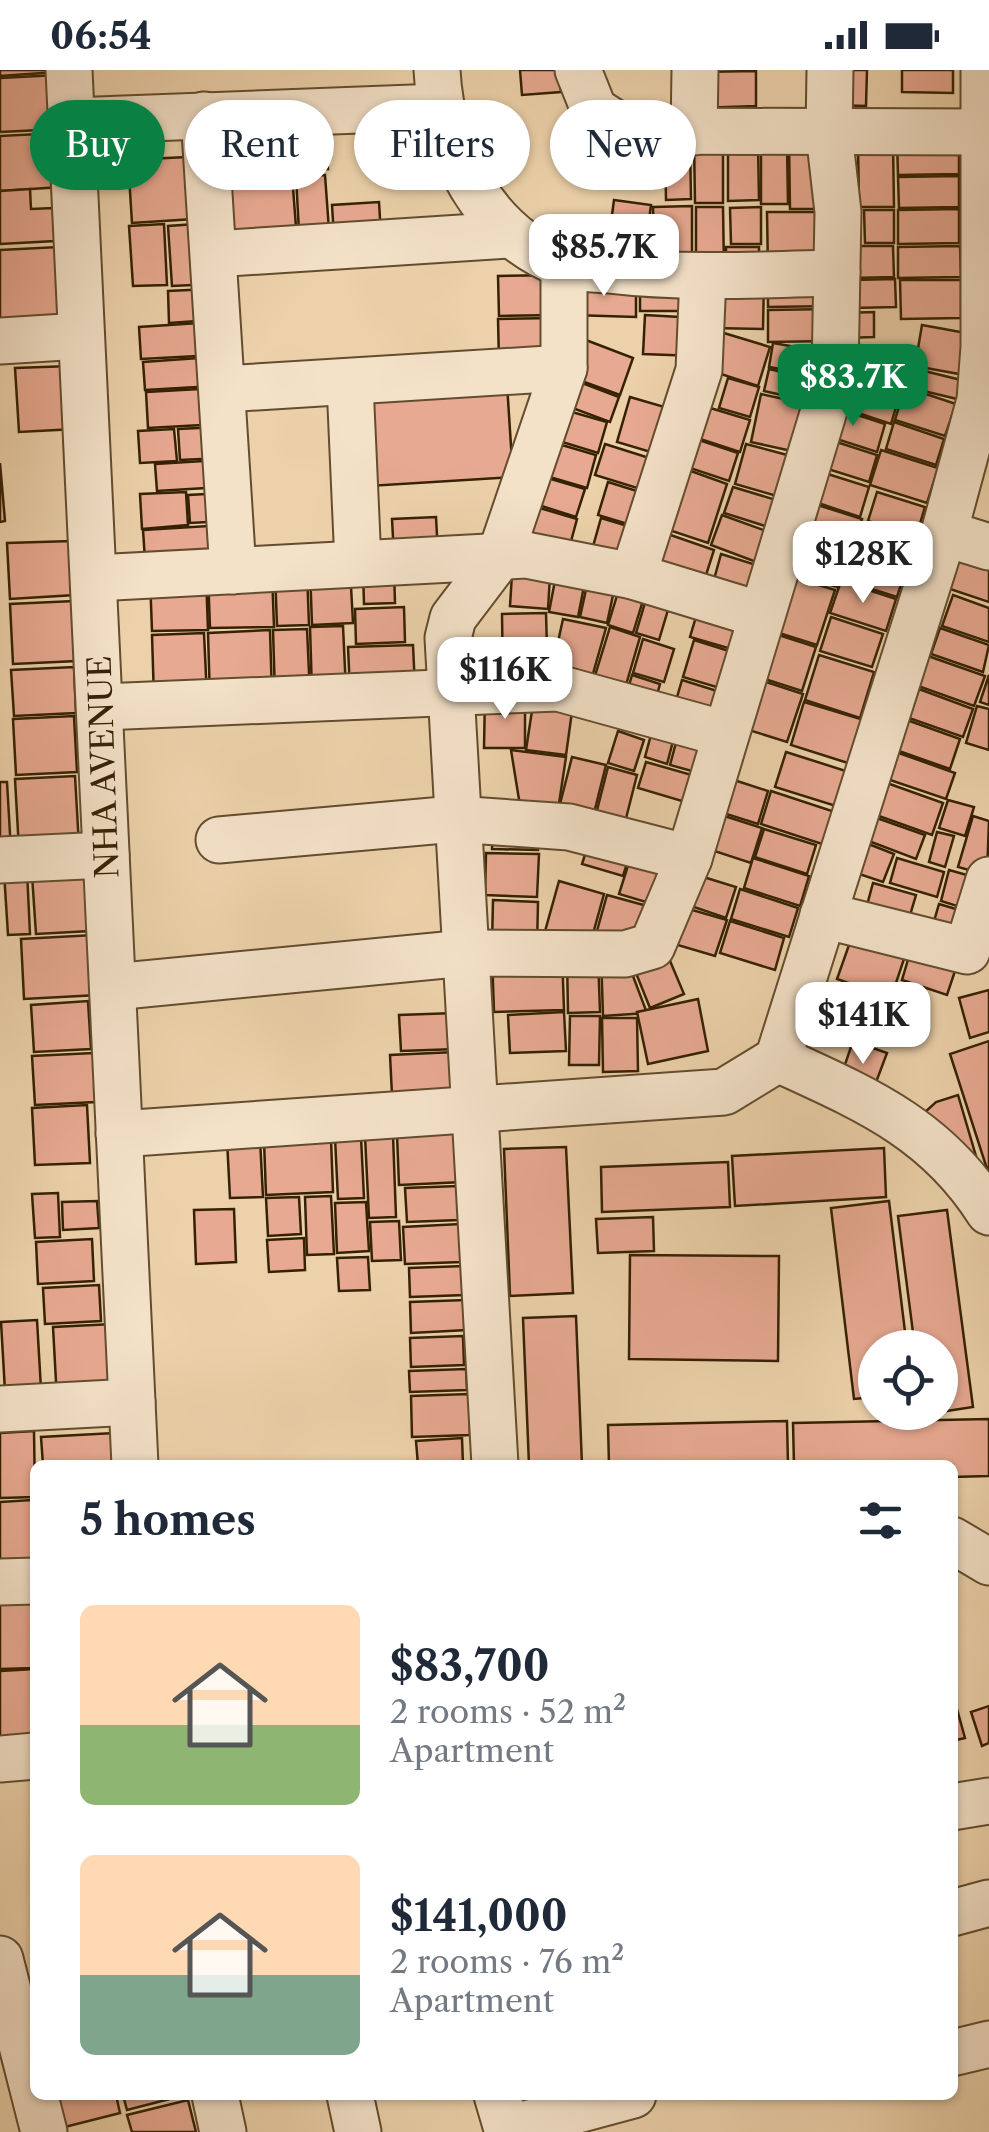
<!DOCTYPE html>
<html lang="en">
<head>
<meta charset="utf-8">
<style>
	body { margin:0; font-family:"Libre Caslon Text",serif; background:#f2f2f3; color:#1f2937; height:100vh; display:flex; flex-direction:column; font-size:38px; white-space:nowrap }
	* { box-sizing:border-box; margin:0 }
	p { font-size:32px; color:#747a83 }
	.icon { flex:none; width:55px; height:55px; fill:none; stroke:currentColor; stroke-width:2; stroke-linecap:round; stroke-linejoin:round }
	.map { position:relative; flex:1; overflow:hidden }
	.details { position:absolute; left:30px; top:1390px; width:928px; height:640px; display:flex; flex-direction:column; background:#fff; border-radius:15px; box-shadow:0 2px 8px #0004 }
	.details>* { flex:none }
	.hud { position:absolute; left:30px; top:30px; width:930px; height:90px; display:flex; gap:20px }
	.tools { position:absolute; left:858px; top:1260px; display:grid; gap:20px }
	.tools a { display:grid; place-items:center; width:100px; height:100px; border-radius:50%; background:#fff; box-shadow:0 2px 8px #0004; font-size:50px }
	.price { position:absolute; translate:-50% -85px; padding:0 22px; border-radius:20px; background:#fff; color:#222; font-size:32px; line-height:65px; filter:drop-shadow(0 2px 5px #0008) }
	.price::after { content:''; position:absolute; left:50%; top:60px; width:30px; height:22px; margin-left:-15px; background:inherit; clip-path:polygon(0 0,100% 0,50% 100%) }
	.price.selected { background:#0b8043; color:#fff }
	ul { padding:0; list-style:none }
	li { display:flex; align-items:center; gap:30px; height:250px; padding:0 50px }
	li span { display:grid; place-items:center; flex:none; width:280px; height:200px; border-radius:15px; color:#555 }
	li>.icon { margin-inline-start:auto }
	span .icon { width:120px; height:120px; fill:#fffc; stroke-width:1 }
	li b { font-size:42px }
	h2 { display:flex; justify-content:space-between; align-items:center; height:120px; padding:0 50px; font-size:42px }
	.tag { padding:0 35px; border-radius:45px; background:#fff; box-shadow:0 2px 8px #0004; font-size:35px; line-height:90px }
	.tag.selected { background:#0b8043; color:#fff }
	.status { display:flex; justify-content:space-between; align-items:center; height:70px; padding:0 50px; background:#fff; direction:ltr }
	.status svg { height:28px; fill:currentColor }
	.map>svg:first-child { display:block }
	.building { fill:#e7a991; stroke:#352104; stroke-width:2.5 }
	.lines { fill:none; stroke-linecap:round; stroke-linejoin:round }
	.minor-casing { stroke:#634d2e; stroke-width:49 }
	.minor { stroke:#f3e1c8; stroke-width:45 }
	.labels { text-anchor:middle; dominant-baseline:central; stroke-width:8; stroke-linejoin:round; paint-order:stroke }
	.street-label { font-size:32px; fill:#352104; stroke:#f3e1c8 }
</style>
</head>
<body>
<div class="status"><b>06:54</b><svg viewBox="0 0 49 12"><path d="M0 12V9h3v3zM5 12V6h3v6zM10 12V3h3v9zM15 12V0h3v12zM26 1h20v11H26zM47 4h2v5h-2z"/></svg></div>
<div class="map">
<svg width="989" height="2062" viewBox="0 0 989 2062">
	<rect width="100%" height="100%" fill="#ecd1aa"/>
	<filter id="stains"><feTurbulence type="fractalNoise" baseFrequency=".002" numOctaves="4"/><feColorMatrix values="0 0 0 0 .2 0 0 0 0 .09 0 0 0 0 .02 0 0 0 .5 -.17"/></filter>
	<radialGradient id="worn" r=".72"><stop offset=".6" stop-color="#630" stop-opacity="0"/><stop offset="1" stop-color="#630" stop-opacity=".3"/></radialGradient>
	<g class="building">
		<polygon points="0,0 57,0 57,2 0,6"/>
		<polygon points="520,0 559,0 561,22 522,25"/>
		<polygon points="832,0 867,0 866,36 832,35"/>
		<polygon points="902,0 953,0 953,23 902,22"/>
		<polygon points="756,1 756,36 698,38 697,2"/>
		<polygon points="57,5 61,59 0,62 0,8"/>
		<polygon points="325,42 328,99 294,102 290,45"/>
		<polygon points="252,46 254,78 212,81"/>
		<polygon points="288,46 291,99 259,101 256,48"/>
		<polygon points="58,63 61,117 0,121 0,66"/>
		<polygon points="959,68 959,104 898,105 897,70"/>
		<polygon points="694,70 723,70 723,133 695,133"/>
		<polygon points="665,72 690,72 691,129 666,130"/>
		<polygon points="789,72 827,72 828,139 790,139"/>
		<polygon points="787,73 788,134 761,134 761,74"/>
		<polygon points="893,73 894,137 859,137 858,74"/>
		<polygon points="728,74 758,74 759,130 728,131"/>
		<polygon points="254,82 255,104 214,106 213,85"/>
		<polygon points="206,86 210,148 132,153 128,90"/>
		<polygon points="292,105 297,170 224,175 220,110"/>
		<polygon points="325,105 329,160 299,162 296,106"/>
		<polygon points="959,106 959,137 899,138 898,107"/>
		<polygon points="30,119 31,139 53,138 55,171 0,174 0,121"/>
		<polygon points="614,130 651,135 643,196 606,190"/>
		<polygon points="379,132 381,165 334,167 332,135"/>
		<polygon points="692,136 692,199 654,200 653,137"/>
		<polygon points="696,137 723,137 724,198 696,198"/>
		<polygon points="761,137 761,174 731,174 730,138"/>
		<polygon points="959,139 959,173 898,174 898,140"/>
		<polygon points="864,140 894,140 894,173 865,173"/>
		<polygon points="767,142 827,142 828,198 768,199"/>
		<polygon points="210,153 214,214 172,216 168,156"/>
		<polygon points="164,154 167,215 133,216 129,156"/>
		<polygon points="852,176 893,176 894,207 852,208"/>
		<polygon points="960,176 961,207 898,208 898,177"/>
		<polygon points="58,177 62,251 0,254 0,180"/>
		<polygon points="726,177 759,177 759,204 726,203"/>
		<polygon points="557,205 558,245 499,246 498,206"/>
		<polygon points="768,206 831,206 832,236 768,237"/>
		<rect x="640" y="207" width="43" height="34"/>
		<polygon points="712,207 764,208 763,259 711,258"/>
		<polygon points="895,209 896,237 852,238 852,210"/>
		<polygon points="573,210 636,212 636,247 572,245"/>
		<polygon points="900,210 961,210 961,248 901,249"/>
		<polygon points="210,219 212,250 169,253 168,221"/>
		<polygon points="829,239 829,271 768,272 768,240"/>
		<polygon points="874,242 874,267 845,268 844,243"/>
		<polygon points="645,245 697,248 695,286 643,284"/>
		<polygon points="554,248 556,289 499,291 498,249"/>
		<polygon points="214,252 217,285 141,289 139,257"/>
		<polygon points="922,255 966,263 959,304 915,296"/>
		<polygon points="714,260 770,277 758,316 702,298"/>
		<polygon points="578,267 633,288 620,325 565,305"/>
		<polygon points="773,273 813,280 809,304 769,297"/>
		<polygon points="213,287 215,316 145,320 143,292"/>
		<polygon points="71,296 75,359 19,362 15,298"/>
		<polygon points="904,296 965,311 961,330 899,315"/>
		<polygon points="769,299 822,311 817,333 764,321"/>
		<polygon points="844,302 901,320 891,354 834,335"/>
		<polygon points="569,308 619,327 610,352 559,333"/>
		<polygon points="728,308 759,317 750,347 719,338"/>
		<polygon points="507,314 513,407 369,416 363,322"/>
		<polygon points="905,317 956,334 945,366 895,350"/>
		<polygon points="218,318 220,354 148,358 146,322"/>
		<polygon points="761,324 811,335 801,383 751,372"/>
		<polygon points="630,327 668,338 654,383 617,372"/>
		<polygon points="830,336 885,354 877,382 821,364"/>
		<polygon points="707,337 750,350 740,382 697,368"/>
		<polygon points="558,338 607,352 598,383 549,368"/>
		<polygon points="894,352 944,369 936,395 886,379"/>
		<polygon points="219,357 222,388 180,390 178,359"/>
		<polygon points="174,359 177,391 140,393 138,361"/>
		<polygon points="687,366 738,383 729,411 678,394"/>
		<polygon points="821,367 877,385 869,412 812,394"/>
		<polygon points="545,370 596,385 587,418 536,403"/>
		<polygon points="605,374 659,391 650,422 595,405"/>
		<polygon points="746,374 802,389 791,430 735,414"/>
		<polygon points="881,380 938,398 927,433 870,415"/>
		<polygon points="220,390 222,417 157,421 155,394"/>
		<polygon points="0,393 5,451 0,452"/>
		<polygon points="677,396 727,414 708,473 657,456"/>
		<polygon points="812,399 869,417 860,447 803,428"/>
		<polygon points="534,404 585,419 576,447 526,431"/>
		<polygon points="608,412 653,426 644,459 598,445"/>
		<polygon points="733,417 789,434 781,461 724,443"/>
		<polygon points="186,422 188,455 142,459 140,424"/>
		<polygon points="877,422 925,437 916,467 868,451"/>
		<polygon points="225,423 227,451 190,453 188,425"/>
		<polygon points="808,432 862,449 853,478 799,460"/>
		<polygon points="533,436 577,449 570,475 526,462"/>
		<polygon points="722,445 777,465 767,496 711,475"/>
		<polygon points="436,447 438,484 394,486 392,449"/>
		<polygon points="601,448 641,460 632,491 592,480"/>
		<polygon points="866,453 917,470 909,495 857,479"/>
		<polygon points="225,455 227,500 146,505 143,460"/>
		<polygon points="659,461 714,480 700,524 644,505"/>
		<polygon points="791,463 848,481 837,517 780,499"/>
		<polygon points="72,471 75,525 10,529 7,473"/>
		<polygon points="963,478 989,487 989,532 950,519"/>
		<polygon points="852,482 906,499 897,527 843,510"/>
		<polygon points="721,484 769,499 757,538 710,524"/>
		<polygon points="513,488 551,490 548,539 510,536"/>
		<polygon points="350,498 353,553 312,555 310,499"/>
		<polygon points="394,500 395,533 364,534 363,501"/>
		<polygon points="557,500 586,506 578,547 549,542"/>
		<polygon points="590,501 617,507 607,553 580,547"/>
		<polygon points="307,502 309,555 277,556 275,503"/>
		<polygon points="272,503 274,557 210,558 208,505"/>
		<polygon points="780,503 835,520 817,575 763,558"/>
		<polygon points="206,506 208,560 152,561 150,508"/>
		<polygon points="623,506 648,514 633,563 608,555"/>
		<polygon points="841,511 896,529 886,561 830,543"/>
		<polygon points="650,516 673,523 659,570 636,563"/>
		<polygon points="953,525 989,538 989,572 942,556"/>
		<polygon points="701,530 755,547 745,583 690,567"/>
		<polygon points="74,531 77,591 13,594 10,534"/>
		<polygon points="404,537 405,572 356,574 355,539"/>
		<polygon points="546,543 548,613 503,614 502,544"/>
		<polygon points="831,547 883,564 872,597 820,581"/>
		<polygon points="563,549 606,558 590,614 551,604"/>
		<polygon points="343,556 346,621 312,622 310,557"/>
		<polygon points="610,557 640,567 621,632 590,622"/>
		<polygon points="940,558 989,575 983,602 931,584"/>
		<polygon points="307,559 310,624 275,625 273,560"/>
		<polygon points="270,560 272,627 210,629 208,563"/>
		<polygon points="763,560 816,577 802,621 749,604"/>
		<polygon points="204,563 207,627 154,629 152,565"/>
		<polygon points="643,569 674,579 664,612 633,603"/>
		<polygon points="694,570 745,586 733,622 683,607"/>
		<polygon points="413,575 415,618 350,620 348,577"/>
		<polygon points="819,585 874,602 860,648 805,630"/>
		<polygon points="928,586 985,606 974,636 918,616"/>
		<polygon points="74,597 76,643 14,646 11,600"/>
		<polygon points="632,605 660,614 653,639 625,630"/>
		<polygon points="989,605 989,635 980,632"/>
		<polygon points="748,606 803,624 787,672 733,655"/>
		<polygon points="682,610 730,625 721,656 673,641"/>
		<polygon points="919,619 973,639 963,667 909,648"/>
		<polygon points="535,621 574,627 566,685 526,680"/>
		<polygon points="485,625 525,625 525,678 484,678"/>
		<polygon points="804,632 864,650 851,694 791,675"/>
		<polygon points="977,636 989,639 989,680 966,673"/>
		<polygon points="74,646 77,702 16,705 13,649"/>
		<polygon points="655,650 677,656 667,694 645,687"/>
		<polygon points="907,650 960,669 950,699 896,680"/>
		<polygon points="681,654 718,665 706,705 670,695"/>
		<polygon points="618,661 644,670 634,701 608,693"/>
		<polygon points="511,680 566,687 557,747 521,742"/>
		<polygon points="786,682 849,702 839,737 775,717"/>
		<polygon points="896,682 955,703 946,729 887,709"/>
		<polygon points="572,687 606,695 594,743 560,734"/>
		<polygon points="646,692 699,707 692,734 638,718"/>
		<polygon points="608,697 637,705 621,768 592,760"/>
		<polygon points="75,706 79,776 19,780 15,709"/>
		<polygon points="734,710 768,721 758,754 723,743"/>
		<polygon points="0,712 7,712 11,781 0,782"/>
		<polygon points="887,713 943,733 932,765 876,745"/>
		<polygon points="771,721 835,742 825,775 761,754"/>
		<polygon points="948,730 974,737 965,766 939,758"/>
		<polygon points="712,742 762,758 751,793 702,777"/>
		<polygon points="973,746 989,751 987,805 958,797"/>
		<polygon points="874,747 925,765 916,789 866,770"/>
		<polygon points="493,755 539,757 538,780 492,779"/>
		<polygon points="764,759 816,775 807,804 755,787"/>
		<polygon points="937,762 954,766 945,797 929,792"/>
		<polygon points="591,766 632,778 623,806 582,794"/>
		<polygon points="866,773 894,784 883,812 856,803"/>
		<polygon points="486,783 539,784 537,827 485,825"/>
		<polygon points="631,786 677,800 666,838 619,824"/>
		<polygon points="753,788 809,806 800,836 744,818"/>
		<polygon points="897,788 944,802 937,827 890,813"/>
		<polygon points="949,800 985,810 976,842 941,831"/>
		<polygon points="27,801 30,864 8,865 4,802"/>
		<polygon points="87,803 90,861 36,864 32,805"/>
		<polygon points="697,805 736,817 726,848 688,835"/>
		<polygon points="559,811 604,824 589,878 544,865"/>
		<polygon points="873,813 916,825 905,862 863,850"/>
		<polygon points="740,819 798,838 789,867 731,849"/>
		<polygon points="607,825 662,840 636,871 593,875"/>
		<polygon points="493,830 538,832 537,877 492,876"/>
		<polygon points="939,834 973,844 930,865"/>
		<polygon points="675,835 727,850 715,886 664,871"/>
		<polygon points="730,851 784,868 775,900 720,883"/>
		<polygon points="855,858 908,877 891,928 837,909"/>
		<polygon points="94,865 98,925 24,929 21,869"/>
		<polygon points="665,879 684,924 650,938 632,893"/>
		<polygon points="562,883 564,940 494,942 492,886"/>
		<polygon points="910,883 956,898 947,925 902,910"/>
		<polygon points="601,885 625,885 647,943 603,946"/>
		<polygon points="598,886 600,942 568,943 567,887"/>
		<polygon points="989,920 989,962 970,968 959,928"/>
		<polygon points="864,927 899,939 888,972 853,960"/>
		<polygon points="698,929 708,981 648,994 637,942"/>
		<polygon points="88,931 91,979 34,982 31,935"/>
		<polygon points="564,942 566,981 510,983 508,945"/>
		<polygon points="455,943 457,979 401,981 399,945"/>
		<polygon points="570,946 600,946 599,995 569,995"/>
		<polygon points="602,948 637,948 638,1001 603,1002"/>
		<polygon points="853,971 887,983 872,1023 839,1012"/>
		<polygon points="989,971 989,1105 950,984"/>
		<polygon points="455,982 456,1023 392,1025 390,985"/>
		<polygon points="93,983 96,1032 35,1035 32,986"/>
		<polygon points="958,1025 978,1093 913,1053 936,1032"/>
		<polygon points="87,1035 90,1093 35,1095 32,1038"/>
		<polygon points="460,1063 463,1112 399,1115 397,1065"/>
		<polygon points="393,1065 396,1147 369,1148 365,1066"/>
		<polygon points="361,1067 364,1128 338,1129 335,1068"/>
		<polygon points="260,1069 263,1127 230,1128 227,1070"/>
		<polygon points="331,1069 333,1122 266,1125 264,1071"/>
		<polygon points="566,1077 573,1223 510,1226 504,1079"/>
		<polygon points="884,1078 886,1127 735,1136 732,1086"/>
		<polygon points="728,1092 730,1137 602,1142 601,1097"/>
		<polygon points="458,1116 459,1150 407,1152 405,1118"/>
		<polygon points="58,1123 60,1167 35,1168 32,1124"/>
		<polygon points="331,1126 334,1184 307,1185 305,1127"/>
		<polygon points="299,1127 301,1164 268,1166 266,1128"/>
		<polygon points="97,1131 99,1158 63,1160 62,1132"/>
		<polygon points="889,1131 907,1278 875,1278 875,1327 854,1329 831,1138"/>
		<polygon points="366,1132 369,1181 337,1183 335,1133"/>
		<polygon points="234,1139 236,1192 196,1194 194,1140"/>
		<polygon points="947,1140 973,1337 940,1342 940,1278 915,1278 898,1146"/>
		<polygon points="653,1147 654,1181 598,1183 596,1149"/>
		<polygon points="399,1151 401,1190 372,1191 370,1152"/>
		<polygon points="460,1154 462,1192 405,1194 403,1157"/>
		<polygon points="304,1168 305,1200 269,1202 267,1170"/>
		<polygon points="92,1169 94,1211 38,1214 36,1172"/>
		<polygon points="630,1185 779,1186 778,1291 629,1289"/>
		<polygon points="368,1187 370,1220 339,1221 337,1188"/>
		<polygon points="464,1196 465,1225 410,1227 409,1198"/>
		<polygon points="99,1215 101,1251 45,1254 43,1218"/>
		<polygon points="466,1230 467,1260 411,1263 410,1232"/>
		<polygon points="576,1246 582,1395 529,1395 523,1248"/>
		<polygon points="37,1250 41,1319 5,1321 1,1252"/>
		<polygon points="113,1254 117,1327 57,1330 53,1257"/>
		<polygon points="463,1266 464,1295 411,1297 410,1268"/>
		<polygon points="466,1299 467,1320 410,1322 409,1301"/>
		<polygon points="469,1324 470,1365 412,1367 411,1326"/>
		<polygon points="989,1349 989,1406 952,1407 952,1395 794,1395 793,1353"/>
		<polygon points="787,1351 788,1395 609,1395 608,1355"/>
		<polygon points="34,1361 35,1427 0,1428 0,1363"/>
		<polygon points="114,1363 116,1395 43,1395 41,1367"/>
		<polygon points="462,1368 463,1395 418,1395 416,1371"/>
		<polygon points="32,1430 35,1505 0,1507 0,1432"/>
		<polygon points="35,1530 35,1598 0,1599 0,1532"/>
		<polygon points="35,1599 35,1674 0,1676 0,1601"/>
		<polygon points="952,1621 965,1668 952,1671"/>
		<polygon points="989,1636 989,1673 982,1676 971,1642"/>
		<polygon points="44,2025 116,2025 120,2043 53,2060"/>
		<polygon points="123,2025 185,2025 127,2040"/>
		<polygon points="188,2030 196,2062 132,2062 127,2045"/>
	</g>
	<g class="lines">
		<g class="minor-casing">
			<g id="minor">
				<polyline points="69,0 135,1395"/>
				<path d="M437 0C441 80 484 164 562 194 576 199 593 199 608 200 684 209 761 205 837 203"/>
				<polyline points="578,0 594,40 627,61 989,62"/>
				<polyline points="204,45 233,501"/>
				<polyline points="71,51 439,37"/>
				<polyline points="694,62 695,0"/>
				<polyline points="214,184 508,165"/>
				<polyline points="0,271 81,266"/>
				<polyline points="350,314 358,493"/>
				<polyline points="223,319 564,298"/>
				<polyline points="944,463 989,477"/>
				<polyline points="633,506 699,300 703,206"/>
				<polyline points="95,508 526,485 633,506 761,545"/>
				<polyline points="102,637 558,618 725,664"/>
				<polyline points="219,770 455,749 569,757 689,788"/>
				<polyline points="0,790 106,785"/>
				<polyline points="823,845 967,881 989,810"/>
				<polyline points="113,917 466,883 625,884 652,876 689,788 835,304 838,142 829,63 830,0"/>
				<path d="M778 989C863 1028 936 1058 989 1142"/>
				<polyline points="119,1064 724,1022 778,989 944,463 980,330 984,277 984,0"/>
				<polyline points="0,1339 132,1332"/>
				<polyline points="495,1395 448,568 453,548 500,486 564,298 564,195"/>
				<polyline points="952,1470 989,1492"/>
				<polyline points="0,1512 35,1511"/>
				<polyline points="0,1689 35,1686"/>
				<polyline points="952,1737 989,1731"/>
				<polyline points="952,1843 989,1833"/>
				<polyline points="0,1889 44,2062"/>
				<polyline points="952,1983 989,1974"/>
				<polyline points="215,2025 223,2062"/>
				<polyline points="350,2025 358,2062"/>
				<polyline points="497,2025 507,2059 633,2025"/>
			</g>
		</g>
		<use href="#minor" class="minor"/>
	</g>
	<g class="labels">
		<g class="street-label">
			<text transform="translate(103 697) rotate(-92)">NHA AVENUE</text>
		</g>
	</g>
	<rect width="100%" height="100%" filter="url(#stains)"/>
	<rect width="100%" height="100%" fill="url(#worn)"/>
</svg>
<div class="tools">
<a><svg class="icon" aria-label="locate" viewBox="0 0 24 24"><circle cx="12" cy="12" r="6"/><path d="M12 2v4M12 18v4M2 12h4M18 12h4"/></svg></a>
</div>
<b class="price" style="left:604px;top:229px">$85.7K</b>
<b class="price selected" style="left:853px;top:359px">$83.7K</b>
<b class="price" style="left:863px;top:536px">$128K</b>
<b class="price" style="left:505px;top:652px">$116K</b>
<b class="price" style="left:863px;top:997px">$141K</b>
<div class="hud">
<a class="tag selected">Buy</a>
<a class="tag">Rent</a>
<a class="tag">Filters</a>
<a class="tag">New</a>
</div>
<section class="details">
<h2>5 homes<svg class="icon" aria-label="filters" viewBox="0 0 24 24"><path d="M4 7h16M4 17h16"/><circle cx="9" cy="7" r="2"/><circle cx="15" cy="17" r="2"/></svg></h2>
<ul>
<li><span style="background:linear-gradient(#ffd9b3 60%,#8fb573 0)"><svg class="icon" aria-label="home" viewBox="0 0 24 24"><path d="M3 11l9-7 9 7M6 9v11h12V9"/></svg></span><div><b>$83,700</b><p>2 rooms · 52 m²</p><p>Apartment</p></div></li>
<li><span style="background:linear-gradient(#ffd9b3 60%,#7fa58c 0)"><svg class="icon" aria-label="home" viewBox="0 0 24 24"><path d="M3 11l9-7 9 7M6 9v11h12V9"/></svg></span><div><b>$141,000</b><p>2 rooms · 76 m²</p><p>Apartment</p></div></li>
</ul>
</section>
</div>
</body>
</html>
